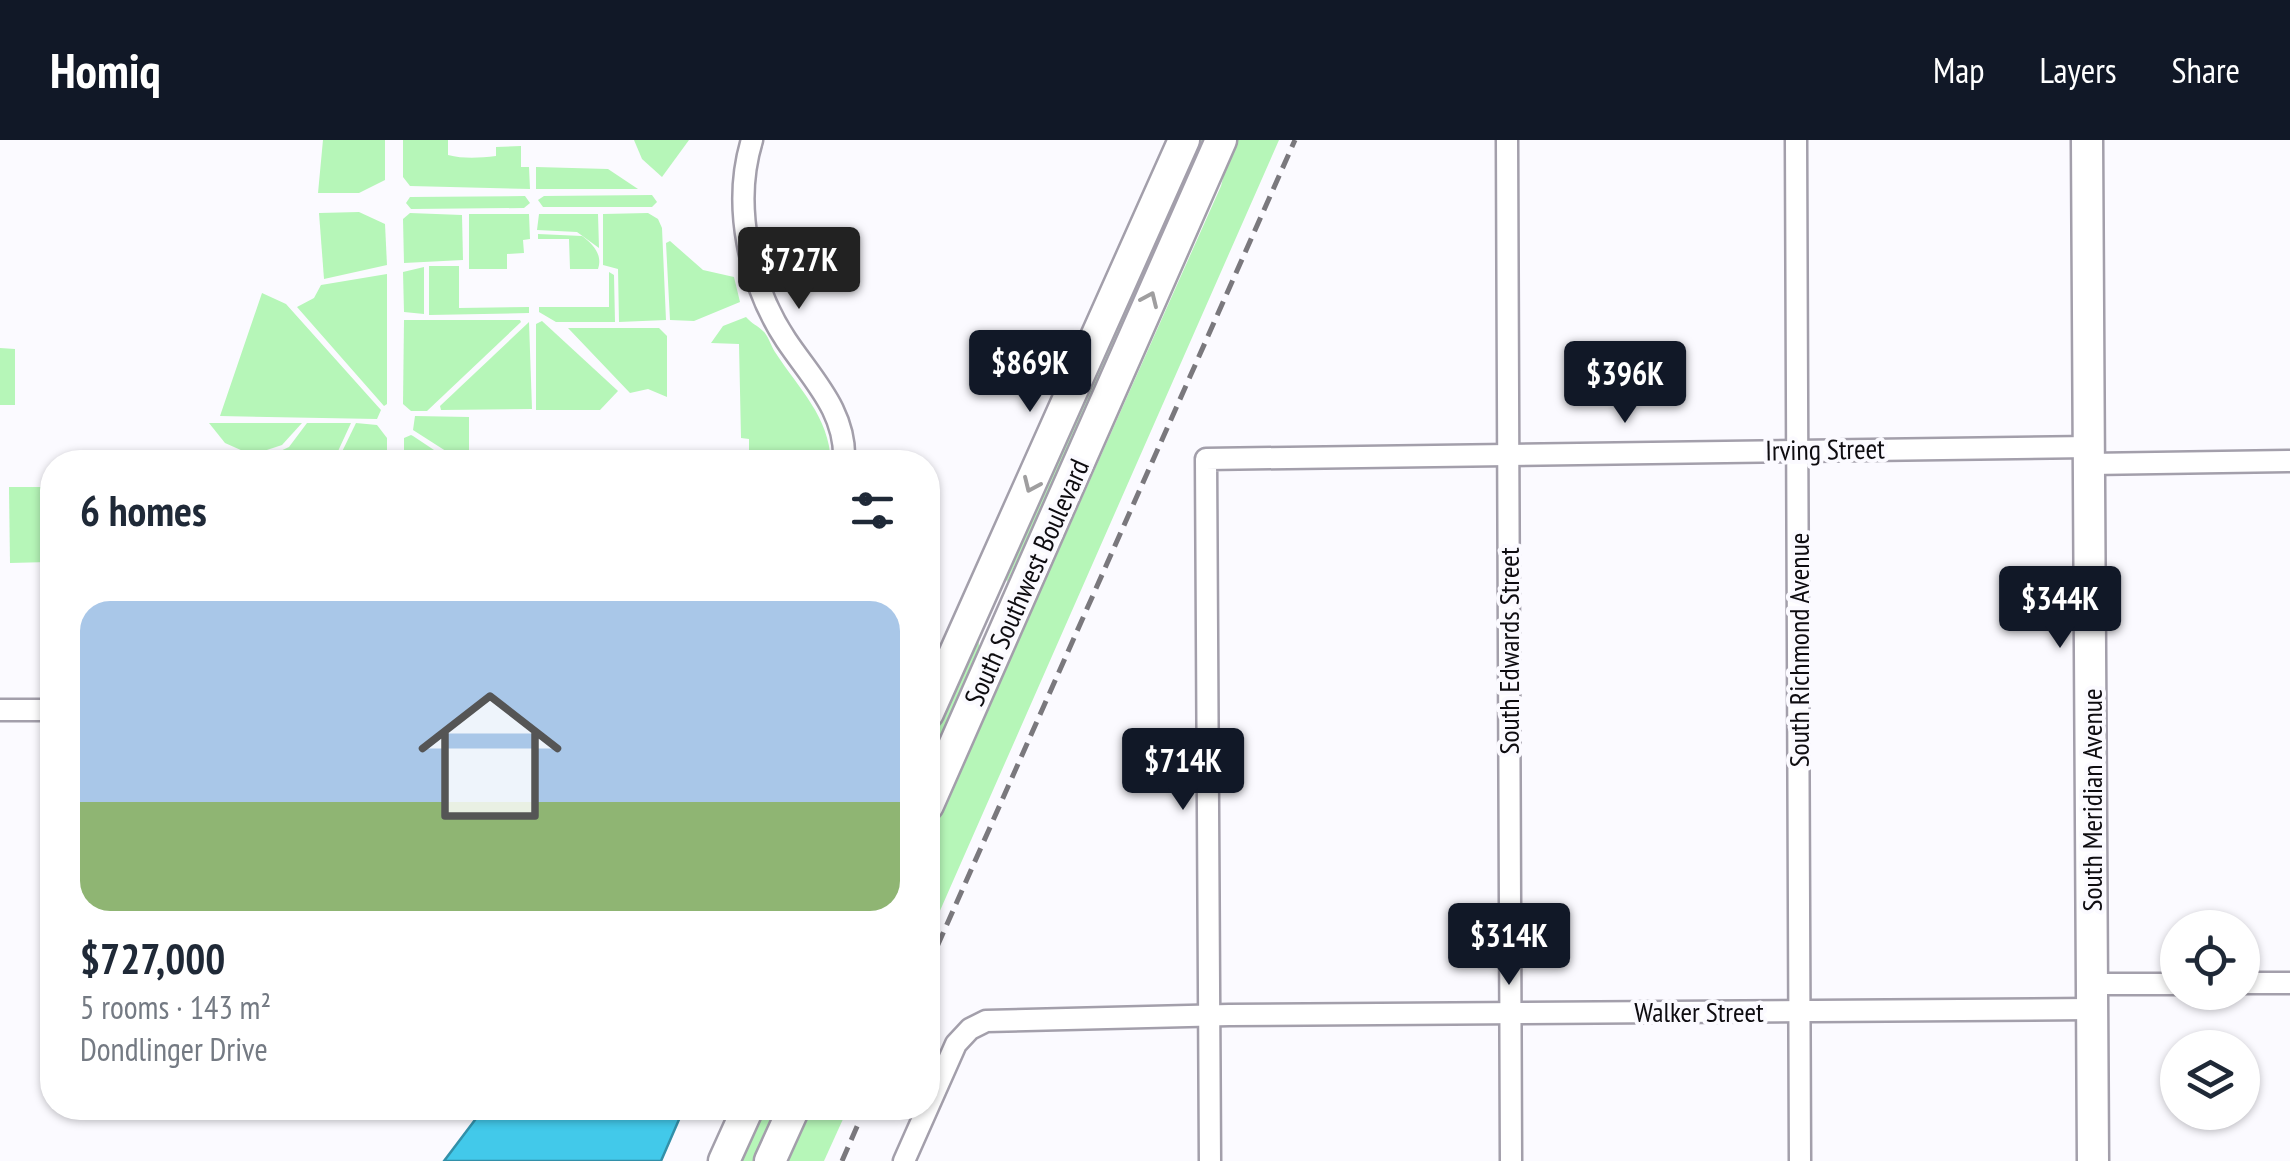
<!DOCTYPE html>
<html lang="en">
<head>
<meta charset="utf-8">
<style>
	body { margin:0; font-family:"PT Sans Narrow",sans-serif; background:#f6f6f7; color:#1f2937; height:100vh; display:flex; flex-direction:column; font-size:38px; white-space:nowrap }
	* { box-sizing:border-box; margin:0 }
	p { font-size:32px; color:#747a83 }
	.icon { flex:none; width:55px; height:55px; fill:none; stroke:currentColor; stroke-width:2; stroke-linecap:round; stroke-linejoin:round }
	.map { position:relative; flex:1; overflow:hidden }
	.side { position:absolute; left:40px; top:310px; width:900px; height:670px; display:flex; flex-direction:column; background:#fff; border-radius:40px; box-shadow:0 2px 8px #0004 }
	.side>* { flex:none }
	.controls { position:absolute; left:2160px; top:770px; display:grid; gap:20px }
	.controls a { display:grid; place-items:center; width:100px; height:100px; border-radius:50%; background:#fff; box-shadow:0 2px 8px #0004; font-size:50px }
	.price { position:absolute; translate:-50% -85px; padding:0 22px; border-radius:10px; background:#111827; color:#fff; font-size:32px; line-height:65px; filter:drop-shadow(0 2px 5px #0008) }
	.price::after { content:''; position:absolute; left:50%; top:60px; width:30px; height:22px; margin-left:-15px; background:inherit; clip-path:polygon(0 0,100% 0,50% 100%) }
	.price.active { background:#222; color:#fff }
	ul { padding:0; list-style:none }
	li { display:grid; align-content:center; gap:20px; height:530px; padding:0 40px }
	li+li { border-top:2px solid #e0e1e3 }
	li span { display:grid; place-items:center; height:310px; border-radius:30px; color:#555 }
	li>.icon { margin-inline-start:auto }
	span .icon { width:180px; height:180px; fill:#fffc; stroke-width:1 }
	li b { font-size:42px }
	h2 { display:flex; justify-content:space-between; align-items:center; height:120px; padding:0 40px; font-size:42px }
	header { display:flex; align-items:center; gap:60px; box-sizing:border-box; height:140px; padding:0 50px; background:#111827; color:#fff }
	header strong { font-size:48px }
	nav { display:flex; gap:55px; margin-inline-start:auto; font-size:35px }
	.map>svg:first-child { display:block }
	.green { fill:#b6f6b8 }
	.water { fill:#42c9ea; stroke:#3290a9; stroke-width:2.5 }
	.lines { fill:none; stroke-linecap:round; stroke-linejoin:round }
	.street-casing { stroke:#a39fab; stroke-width:25 }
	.secondary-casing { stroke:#a39fab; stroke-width:35 }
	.street { stroke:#fff; stroke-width:20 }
	.secondary { stroke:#fff; stroke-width:30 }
	.rail { stroke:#7a787d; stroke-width:5; stroke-dasharray:15 8; stroke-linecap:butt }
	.oneway { stroke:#9f9e9f }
	.labels { text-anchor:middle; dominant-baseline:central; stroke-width:8; stroke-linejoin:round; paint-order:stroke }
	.street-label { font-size:28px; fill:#0e0c10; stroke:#fbfaff }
</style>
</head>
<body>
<header>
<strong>Homiq</strong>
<nav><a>Map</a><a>Layers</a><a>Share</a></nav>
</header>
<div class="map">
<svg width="2290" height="1021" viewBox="0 0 2290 1021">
	<rect width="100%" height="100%" fill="#fbfaff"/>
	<g class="green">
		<polygon points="323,0 385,0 385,40 359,53 318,53"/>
		<path d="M403 0H448V15C464 19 479 18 496 16V7L521 6V27H529L530 49 410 46 403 37Z"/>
		<polygon points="634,0 689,0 662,37 642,19"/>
		<polygon points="1194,0 1208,0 1007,442 1005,436"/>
		<polygon points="1233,0 1279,0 928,798 928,704 1221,46"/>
		<polygon points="536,27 608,29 638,49 536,49"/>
		<polygon points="652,55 657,62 652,67 543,67 538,60 544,56"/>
		<polygon points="525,56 530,63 524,68 411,69 406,63 410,57"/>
		<polygon points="359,72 385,84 387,125 324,139 319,73"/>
		<polygon points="410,73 462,75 463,120 404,123 403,79"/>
		<polygon points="648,73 658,79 662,88 666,180 619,182 618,129 603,125 603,74"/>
		<polygon points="529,74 530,99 523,100 524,113 507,114 507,129 469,129 469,74"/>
		<polygon points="539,74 598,74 599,108 577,92 537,90"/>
		<path d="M538 94 582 96C593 104 603 115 598 129H570L569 99H538Z"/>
		<polygon points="670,101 703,130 734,137 740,162 694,181 670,180 666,103"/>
		<polygon points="429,126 459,126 459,168 529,167 529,173 429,175"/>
		<polygon points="424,127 424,174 404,172 403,132"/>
		<polygon points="609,132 614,135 615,182 556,182 539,172 539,167 609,167"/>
		<polygon points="387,134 387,264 384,266 297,167 314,158 321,145"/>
		<polygon points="262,153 286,164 372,260 381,270 377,279 220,276"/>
		<path d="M746 177C752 184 757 185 763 191 768 195 771 206 775 212 799 249 829 276 831 322H749V299L741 298 739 204 711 203 723 186Z"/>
		<polygon points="404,180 520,180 521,182 427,271 411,271 403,264"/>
		<polygon points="542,181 618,251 600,270 536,270 536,184"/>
		<polygon points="529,182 532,269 441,270 440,266"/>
		<polygon points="568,188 659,188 667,196 667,257 648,249 630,253"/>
		<polygon points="0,208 15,209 15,265 0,265"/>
		<polygon points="415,276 469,277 469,311 463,312 463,322 413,290"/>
		<polygon points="209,283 302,283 282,305 252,315 225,303"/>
		<polygon points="307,283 351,283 333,322 263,319 289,307"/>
		<polygon points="356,283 377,285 387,298 387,322 337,322"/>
		<polygon points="411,295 413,296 452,322 404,322 404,298"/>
		<polygon points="9,347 48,347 49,422 10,423"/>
		<path d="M978 494 980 517 928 634C928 585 943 531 978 494Z"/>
		<polygon points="757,968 781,968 757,1021 733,1021"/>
		<polygon points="809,968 848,968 824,1021 785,1021"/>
	</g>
	<polygon class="water" points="484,968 684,968 661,1021 444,1021"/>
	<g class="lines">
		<g class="street-casing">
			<g id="street">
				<path d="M752 0C732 65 749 144 786 200 812 239 847 272 844 322"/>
				<polyline points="1507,0 1511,1021"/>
				<polyline points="1796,0 1800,1021"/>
				<polyline points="2090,324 2290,321"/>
				<polyline points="0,570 52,570"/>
				<polyline points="2242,843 2290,843"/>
				<polyline points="2091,844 2178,844"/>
				<polyline points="904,1021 956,904 970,889 986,881 1229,875 2091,869"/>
				<polyline points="1210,1021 1206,319 2090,307"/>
			</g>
		</g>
		<g class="secondary-casing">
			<g id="secondary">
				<polyline points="2087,0 2093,1021"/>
				<polyline points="928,573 1184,0"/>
				<polyline points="928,665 1221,0"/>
				<polyline points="724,1021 748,968"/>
				<polyline points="770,1021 794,968"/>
			</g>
		</g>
		<use href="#street" class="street"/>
		<use href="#secondary" class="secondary"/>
		<g class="rail">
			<polyline points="928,827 1295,0"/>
			<polyline points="842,1021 865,968"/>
		</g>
	</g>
	<defs><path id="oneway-chevron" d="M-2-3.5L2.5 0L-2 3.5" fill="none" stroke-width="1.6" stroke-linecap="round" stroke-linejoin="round" transform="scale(2.5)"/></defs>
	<g class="oneway">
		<use href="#oneway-chevron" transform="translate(1150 159) rotate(-66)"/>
		<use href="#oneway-chevron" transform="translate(1031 345) rotate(114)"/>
	</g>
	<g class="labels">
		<g class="street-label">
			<text transform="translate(1825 309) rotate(-1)">Irving Street</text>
			<text transform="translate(1026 442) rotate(-66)">South Southwest Boulevard</text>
			<text transform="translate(1798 510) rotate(-90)">South Richmond Avenue</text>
			<text transform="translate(1508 511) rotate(-90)">South Edwards Street</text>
			<text transform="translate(2091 660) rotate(-90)">South Meridian Avenue</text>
			<text x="1699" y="871">Walker Street</text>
		</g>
	</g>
</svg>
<div class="controls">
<a><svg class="icon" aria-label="locate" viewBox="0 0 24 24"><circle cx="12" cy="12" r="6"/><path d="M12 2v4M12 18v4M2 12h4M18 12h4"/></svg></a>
<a><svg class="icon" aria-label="layers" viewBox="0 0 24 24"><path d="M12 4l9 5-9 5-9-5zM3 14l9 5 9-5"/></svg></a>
</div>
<b class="price active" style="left:799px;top:172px">$727K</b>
<b class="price" style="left:1030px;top:275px">$869K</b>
<b class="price" style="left:1625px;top:286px">$396K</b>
<b class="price" style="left:2060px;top:511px">$344K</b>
<b class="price" style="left:1183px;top:673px">$714K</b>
<b class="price" style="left:1509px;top:848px">$314K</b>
<section class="side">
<h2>6 homes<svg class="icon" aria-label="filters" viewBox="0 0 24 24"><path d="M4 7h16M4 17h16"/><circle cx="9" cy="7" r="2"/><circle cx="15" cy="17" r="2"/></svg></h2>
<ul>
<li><span style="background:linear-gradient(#a9c7e8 65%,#8fb573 0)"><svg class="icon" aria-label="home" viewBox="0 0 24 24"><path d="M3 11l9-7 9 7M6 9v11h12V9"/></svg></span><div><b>$727,000</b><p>5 rooms · 143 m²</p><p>Dondlinger Drive</p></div></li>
</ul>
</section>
</div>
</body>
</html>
